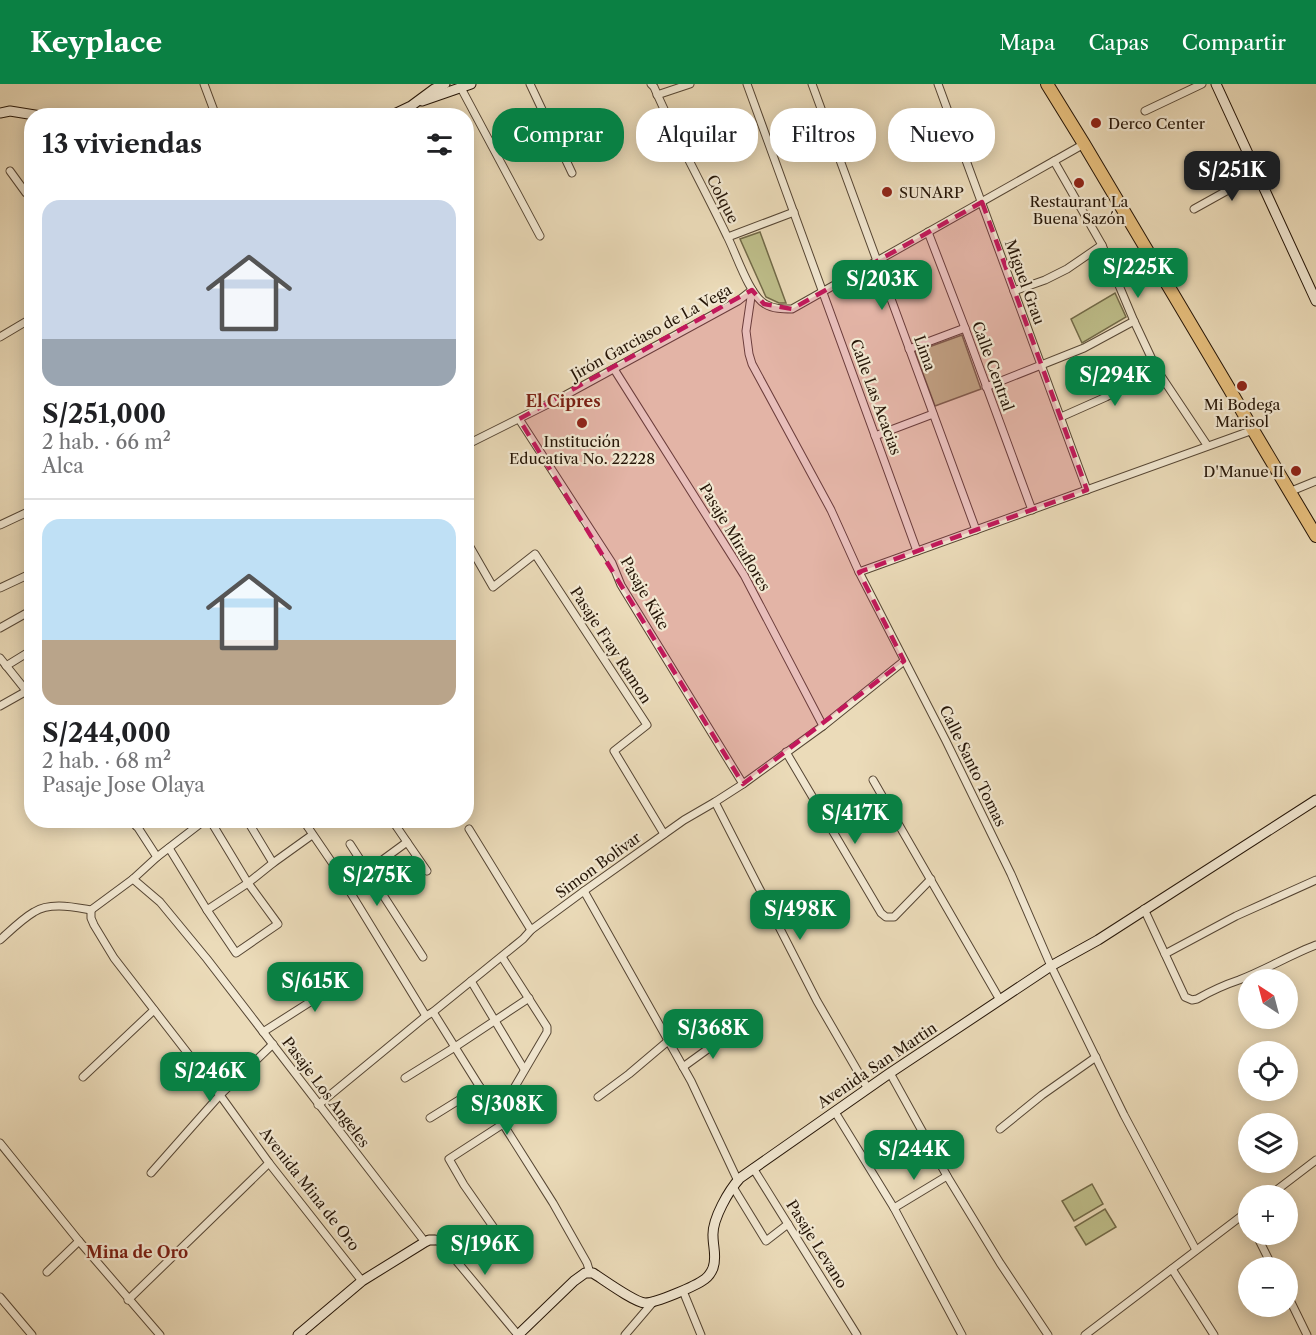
<!DOCTYPE html>
<html lang="es">
<head>
<meta charset="utf-8">
<style>
	body { margin:0; font-family:"Libre Caslon Text",serif; background:#f6f6f6; color:#202124; height:100vh; display:flex; flex-direction:column; font-size:22px; white-space:nowrap }
	* { box-sizing:border-box; margin:0 }
	p { font-size:20px; color:#757577 }
	.icon { flex:none; width:33px; height:33px; fill:none; stroke:currentColor; stroke-width:2; stroke-linecap:round; stroke-linejoin:round }
	.map { position:relative; flex:1; overflow:hidden }
	.sheet { position:absolute; left:24px; top:24px; width:450px; height:720px; display:flex; flex-direction:column; background:#fff; border-radius:24px; box-shadow:0 3px 15px #0003 }
	.sheet>* { flex:none }
	.guide { position:absolute; left:492px; top:24px; width:570px; height:54px; display:flex; gap:12px }
	.needle { width:39px; rotate:324deg }
	.tools { position:absolute; left:1238px; top:885px; display:grid; gap:12px }
	.tools a { display:grid; place-items:center; width:60px; height:60px; border-radius:50%; background:#fff; box-shadow:0 3px 15px #0003; font-size:30px }
	.price { position:absolute; translate:-50% -51px; padding:0 14px; border-radius:12px; background:#0b8043; color:#fff; font-size:20px; line-height:39px; filter:drop-shadow(0 2px 3px #0008) }
	.price::after { content:''; position:absolute; left:50%; top:36px; width:18px; height:14px; margin-left:-9px; background:inherit; clip-path:polygon(0 0,100% 0,50% 100%) }
	.price.active { background:#222; color:#fff }
	ul { padding:0; list-style:none }
	li { display:grid; align-content:center; gap:12px; height:318px; padding:0 18px }
	li+li { border-top:2px solid #e0e0e0 }
	li span { display:grid; place-items:center; height:186px; border-radius:18px; color:#555 }
	li>.icon { margin-inline-start:auto }
	span .icon { width:108px; height:108px; fill:#fffc; stroke-width:1 }
	li b { font-size:26px }
	h2 { display:flex; justify-content:space-between; align-items:center; height:72px; padding:0 18px; font-size:26px }
	.chip { padding:0 21px; border-radius:24px; background:#fff; box-shadow:0 3px 15px #0003; font-size:21px; line-height:54px }
	.chip.active { background:#0b8043; color:#fff }
	header { display:flex; align-items:center; gap:36px; box-sizing:border-box; height:84px; padding:0 30px; background:#0b8043; color:#fff }
	header strong { font-size:28px }
	nav { display:flex; gap:33px; margin-inline-start:auto; font-size:21px }
	.map>svg:first-child { display:block }
	.green { fill:#bebe8a; stroke:#726a48; stroke-width:1.5 }
	.lines { fill:none; stroke-linecap:round; stroke-linejoin:round }
	.street-casing { stroke:#564634; stroke-width:9 }
	.secondary-casing { stroke:#251507; stroke-width:11 }
	.highway-casing { stroke:#251507; stroke-width:14 }
	.street { stroke:#f2e8d2; stroke-width:7 }
	.secondary { stroke:#f2e8d2; stroke-width:9 }
	.highway { stroke:#e6be7c; stroke-width:12 }
	.marked { fill:#c2185b; fill-opacity:0.2; stroke:#c2185b; stroke-width:4.5; stroke-dasharray:12 8; stroke-linejoin:round }
	.poi-dot { fill:#8f2418; stroke:#f2e8d2; stroke-width:2 }
	.labels { text-anchor:middle; dominant-baseline:central; stroke-width:4.5; stroke-linejoin:round; paint-order:stroke }
	.poi-label { font-size:15px; fill:#251507; stroke:#f2e8d2 }
	.street-label { font-size:15px; fill:#251507; stroke:#f2e8d2 }
	.neighbourhood-label { font-size:16px; font-weight:bold; fill:#7a1f14; stroke:#f2e8d2 }
</style>
</head>
<body>
<header>
<strong>Keyplace</strong>
<nav><a>Mapa</a><a>Capas</a><a>Compartir</a></nav>
</header>
<div class="map">
<svg width="1316" height="1251" viewBox="0 0 1316 1251">
	<rect width="100%" height="100%" fill="#ebdbb9"/>
	<filter id="stains"><feTurbulence type="fractalNoise" baseFrequency=".00333" numOctaves="4"/><feColorMatrix values="0 0 0 0 .2 0 0 0 0 .09 0 0 0 0 .02 0 0 0 .5 -.17"/></filter>
	<radialGradient id="worn" r=".72"><stop offset=".6" stop-color="#630" stop-opacity="0"/><stop offset="1" stop-color="#630" stop-opacity=".3"/></radialGradient>
	<g class="green">
		<polygon points="760,148 786,219 779,219 766,213 740,155"/>
		<polygon points="1115,209 1126,233 1082,259 1071,235"/>
		<polygon points="962,251 981,305 935,322 915,268"/>
		<polygon points="1092,1100 1103,1120 1074,1137 1062,1117"/>
		<polygon points="1105,1125 1116,1143 1086,1161 1075,1143"/>
	</g>
	<g class="lines">
		<g class="street-casing">
			<g id="street">
				<polyline points="204,0 216,32"/>
				<polyline points="530,0 572,89"/>
				<path d="M651 0 654 3C676 54 703 102 727 152 736 169 749 211 765 220 773 225 783 225 792 225L1084 60"/>
				<polyline points="747,0 917,467"/>
				<polyline points="812,0 976,446"/>
				<polyline points="938,0 1087,406"/>
				<polyline points="461,4 540,152"/>
				<polyline points="657,11 690,0"/>
				<polyline points="1145,27 1202,0"/>
				<polyline points="1054,77 1102,161 1134,237 1157,286 1207,361"/>
				<polyline points="10,87 26,109 32,112"/>
				<polyline points="1194,125 1257,90"/>
				<polyline points="928,148 965,244 1032,426"/>
				<polyline points="728,153 794,128"/>
				<polyline points="752,206 746,247 749,270 752,280 831,426 859,488 946,657 1011,790 1051,882 1124,1031 1196,1166"/>
				<polyline points="1014,207 1045,196 1067,185 1102,161"/>
				<polyline points="0,253 32,234"/>
				<polyline points="909,265 965,244"/>
				<polyline points="614,285 744,491 823,642"/>
				<polyline points="986,303 1084,264 1134,237"/>
				<polyline points="1061,333 1106,313 1157,286"/>
				<polyline points="519,335 612,479 621,501 743,700"/>
				<polyline points="875,352 933,330"/>
				<polyline points="466,361 562,313 738,217 752,206"/>
				<polyline points="1289,408 1316,397"/>
				<polyline points="0,441 32,426"/>
				<polyline points="466,456 493,503 535,470 647,641 614,667 664,750"/>
				<polyline points="859,488 1253,346"/>
				<polyline points="0,504 32,489"/>
				<polyline points="0,544 32,526"/>
				<polyline points="0,574 32,614"/>
				<polyline points="6,582 32,566"/>
				<polyline points="0,622 32,604"/>
				<polyline points="786,668 881,829 886,833 894,833 931,795"/>
				<polyline points="873,696 1000,916"/>
				<polyline points="715,718 817,917 868,1005"/>
				<polyline points="133,736 157,773"/>
				<polyline points="247,736 273,779"/>
				<polyline points="303,736 333,780 426,932"/>
				<polyline points="136,742 144,736"/>
				<polyline points="469,745 531,846"/>
				<polyline points="407,758 427,787"/>
				<polyline points="350,760 423,873"/>
				<polyline points="169,764 207,826 236,869 278,840 248,799 210,736"/>
				<polyline points="133,795 160,818 207,875 425,1158"/>
				<polyline points="347,802 407,758 392,736"/>
				<polyline points="584,807 691,997 738,1097"/>
				<path d="M1144 825 1185 913 1192 916 1197 915C1211 907 1224 901 1239 896 1265 886 1290 871 1316 861"/>
				<polyline points="91,826 91,834 94,841 114,874 220,1011 269,1079 362,1197"/>
				<polyline points="91,826 133,795 157,773 205,736"/>
				<polyline points="207,826 248,799 273,779 312,751"/>
				<path d="M0 856C10 847 22 835 34 828 50 818 73 823 91 826"/>
				<polyline points="1165,870 1236,832 1316,796"/>
				<polyline points="502,873 547,943 547,948 503,1023 503,1040 553,1119 587,1179 590,1189"/>
				<polyline points="471,897 524,985"/>
				<polyline points="433,928 503,1040 449,1075 464,1101 515,1174"/>
				<polyline points="263,948 354,890"/>
				<polyline points="683,983 730,949"/>
				<polyline points="890,989 947,1092 1000,1179 1048,1251"/>
				<polyline points="83,993 154,926"/>
				<polyline points="405,994 455,963 529,914"/>
				<polyline points="598,1013 629,990 668,957"/>
				<polyline points="318,1021 426,932 433,928 523,855 531,846 584,807 684,736 715,718 743,700 823,642 904,577"/>
				<polyline points="835,1028 894,1124 962,1251"/>
				<polyline points="430,1034 480,1003"/>
				<polyline points="1000,1045 1042,1011 1096,973"/>
				<polyline points="0,1059 79,1157 160,1251"/>
				<polyline points="753,1084 857,1251"/>
				<polyline points="151,1089 220,1011 273,960"/>
				<polyline points="733,1103 766,1157 788,1140"/>
				<polyline points="1269,1112 1316,1076"/>
				<polyline points="894,1124 947,1092"/>
				<polyline points="1256,1150 1273,1184"/>
				<polyline points="435,1156 440,1158 444,1162 518,1251"/>
				<polyline points="1172,1185 1214,1251"/>
				<polyline points="47,1188 79,1157"/>
				<polyline points="683,1207 701,1251"/>
				<polyline points="1287,1210 1307,1251"/>
				<polyline points="0,1213 32,1251"/>
				<polyline points="128,1216 269,1079"/>
				<polyline points="625,1251 654,1217"/>
				<polyline points="1085,1251 1248,1127"/>
			</g>
		</g>
		<g class="secondary-casing">
			<g id="secondary">
				<polyline points="1216,0 1316,217"/>
				<polyline points="422,17 471,0"/>
				<polyline points="0,29 10,27 41,32"/>
				<polyline points="390,32 411,22 434,5 445,0"/>
				<polyline points="298,1251 362,1197 425,1158 429,1156 435,1156"/>
				<path d="M518 1251 574 1197 585 1189H593C604 1196 634 1218 645 1219 656 1219 696 1202 705 1195 709 1192 711 1189 713 1184 717 1173 713 1163 713 1152 712 1135 729 1106 740 1094L890 989 1051 882 1098 856 1316 716"/>
			</g>
		</g>
		<g class="highway-casing">
			<polyline id="highway" points="1047,0 1084,60 1230,306 1253,346 1316,452"/>
		</g>
		<use href="#street" class="street"/>
		<use href="#secondary" class="secondary"/>
		<use href="#highway" class="highway"/>
	</g>
	<path class="marked" d="M982 118 1087 406 859 488 904 577 743 700 519 335 752 206 764 220 792 225Z"/>
	<g class="poi-dot">
		<circle cx="1096" cy="39" r="6"/>
		<circle cx="1079" cy="99" r="6"/>
		<circle cx="887" cy="108" r="6"/>
		<circle cx="1242" cy="302" r="6"/>
		<circle cx="582" cy="339" r="6"/>
		<circle cx="1296" cy="387" r="6"/>
	</g>
	<g class="labels">
		<g class="poi-label">
			<text x="1108" y="39" text-anchor="start">Derco Center</text>
			<text x="899" y="108" text-anchor="start">SUNARP</text>
			<text x="1079" y="117">Restaurant La<tspan x="1079" dy="17">Buena Sazón</tspan></text>
			<text x="1242" y="320">Mi Bodega<tspan x="1242" dy="17">Marisol</tspan></text>
			<text x="582" y="357">Institución<tspan x="582" dy="17">Educativa No. 22228</tspan></text>
			<text x="1284" y="387" text-anchor="end">D'Manue II</text>
		</g>
		<g class="street-label">
			<text transform="translate(723 115) rotate(63)">Colque</text>
			<text transform="translate(1025 198) rotate(70)">Miguel Grau</text>
			<text transform="translate(651 248) rotate(-29)">Jirón Garciaso de La Vega</text>
			<text transform="translate(925 269) rotate(70)">Lima</text>
			<text transform="translate(993 282) rotate(70)">Calle Central</text>
			<text transform="translate(876 313) rotate(70)">Calle Las Acacias</text>
			<text transform="translate(735 453) rotate(59)">Pasaje Miraflores</text>
			<text transform="translate(645 509) rotate(60)">Pasaje Kike</text>
			<text transform="translate(611 561) rotate(57)">Pasaje Fray Ramon</text>
			<text transform="translate(973 682) rotate(64)">Calle Santo Tomas</text>
			<text transform="translate(598 781) rotate(-36)">Simon Bolivar</text>
			<text transform="translate(877 981) rotate(-34)">Avenida San Martin</text>
			<text transform="translate(326 1008) rotate(53)">Pasaje Los Angeles</text>
			<text transform="translate(310 1105) rotate(52)">Avenida Mina de Oro</text>
			<text transform="translate(817 1160) rotate(58)">Pasaje Levano</text>
		</g>
		<g class="neighbourhood-label">
			<text x="563" y="317">El Cipres</text>
			<text x="137" y="1168">Mina de Oro</text>
		</g>
	</g>
	<rect width="100%" height="100%" filter="url(#stains)"/>
	<rect width="100%" height="100%" fill="url(#worn)"/>
</svg>
<div class="tools">
<a><svg class="needle" viewBox="-14 -14 28 28"><path d="M0-13l5 13h-10z" fill="#e53935"/><path d="M0 13l5-13h-10z" fill="#757577"/></svg></a>
<a><svg class="icon" aria-label="locate" viewBox="0 0 24 24"><circle cx="12" cy="12" r="6"/><path d="M12 2v4M12 18v4M2 12h4M18 12h4"/></svg></a>
<a><svg class="icon" aria-label="layers" viewBox="0 0 24 24"><path d="M12 4l9 5-9 5-9-5zM3 14l9 5 9-5"/></svg></a>
<a>+</a>
<a>−</a>
</div>
<b class="price active" style="left:1232px;top:118px">S/251K</b>
<b class="price" style="left:1138px;top:215px">S/225K</b>
<b class="price" style="left:882px;top:227px">S/203K</b>
<b class="price" style="left:1115px;top:323px">S/294K</b>
<b class="price" style="left:855px;top:761px">S/417K</b>
<b class="price" style="left:377px;top:823px">S/275K</b>
<b class="price" style="left:800px;top:857px">S/498K</b>
<b class="price" style="left:315px;top:929px">S/615K</b>
<b class="price" style="left:713px;top:976px">S/368K</b>
<b class="price" style="left:210px;top:1019px">S/246K</b>
<b class="price" style="left:507px;top:1052px">S/308K</b>
<b class="price" style="left:914px;top:1097px">S/244K</b>
<b class="price" style="left:485px;top:1192px">S/196K</b>
<div class="guide">
<a class="chip active">Comprar</a>
<a class="chip">Alquilar</a>
<a class="chip">Filtros</a>
<a class="chip">Nuevo</a>
</div>
<section class="sheet">
<h2>13 viviendas<svg class="icon" aria-label="filters" viewBox="0 0 24 24"><path d="M4 7h16M4 17h16"/><circle cx="9" cy="7" r="2"/><circle cx="15" cy="17" r="2"/></svg></h2>
<ul>
<li><span style="background:linear-gradient(#c9d6e8 75%,#9aa5b1 0)"><svg class="icon" aria-label="home" viewBox="0 0 24 24"><path d="M3 11l9-7 9 7M6 9v11h12V9"/></svg></span><div><b>S/251,000</b><p>2 hab. · 66 m²</p><p>Alca</p></div></li>
<li><span style="background:linear-gradient(#bfe0f5 65%,#b9a48a 0)"><svg class="icon" aria-label="home" viewBox="0 0 24 24"><path d="M3 11l9-7 9 7M6 9v11h12V9"/></svg></span><div><b>S/244,000</b><p>2 hab. · 68 m²</p><p>Pasaje Jose Olaya</p></div></li>
</ul>
</section>
</div>
</body>
</html>
